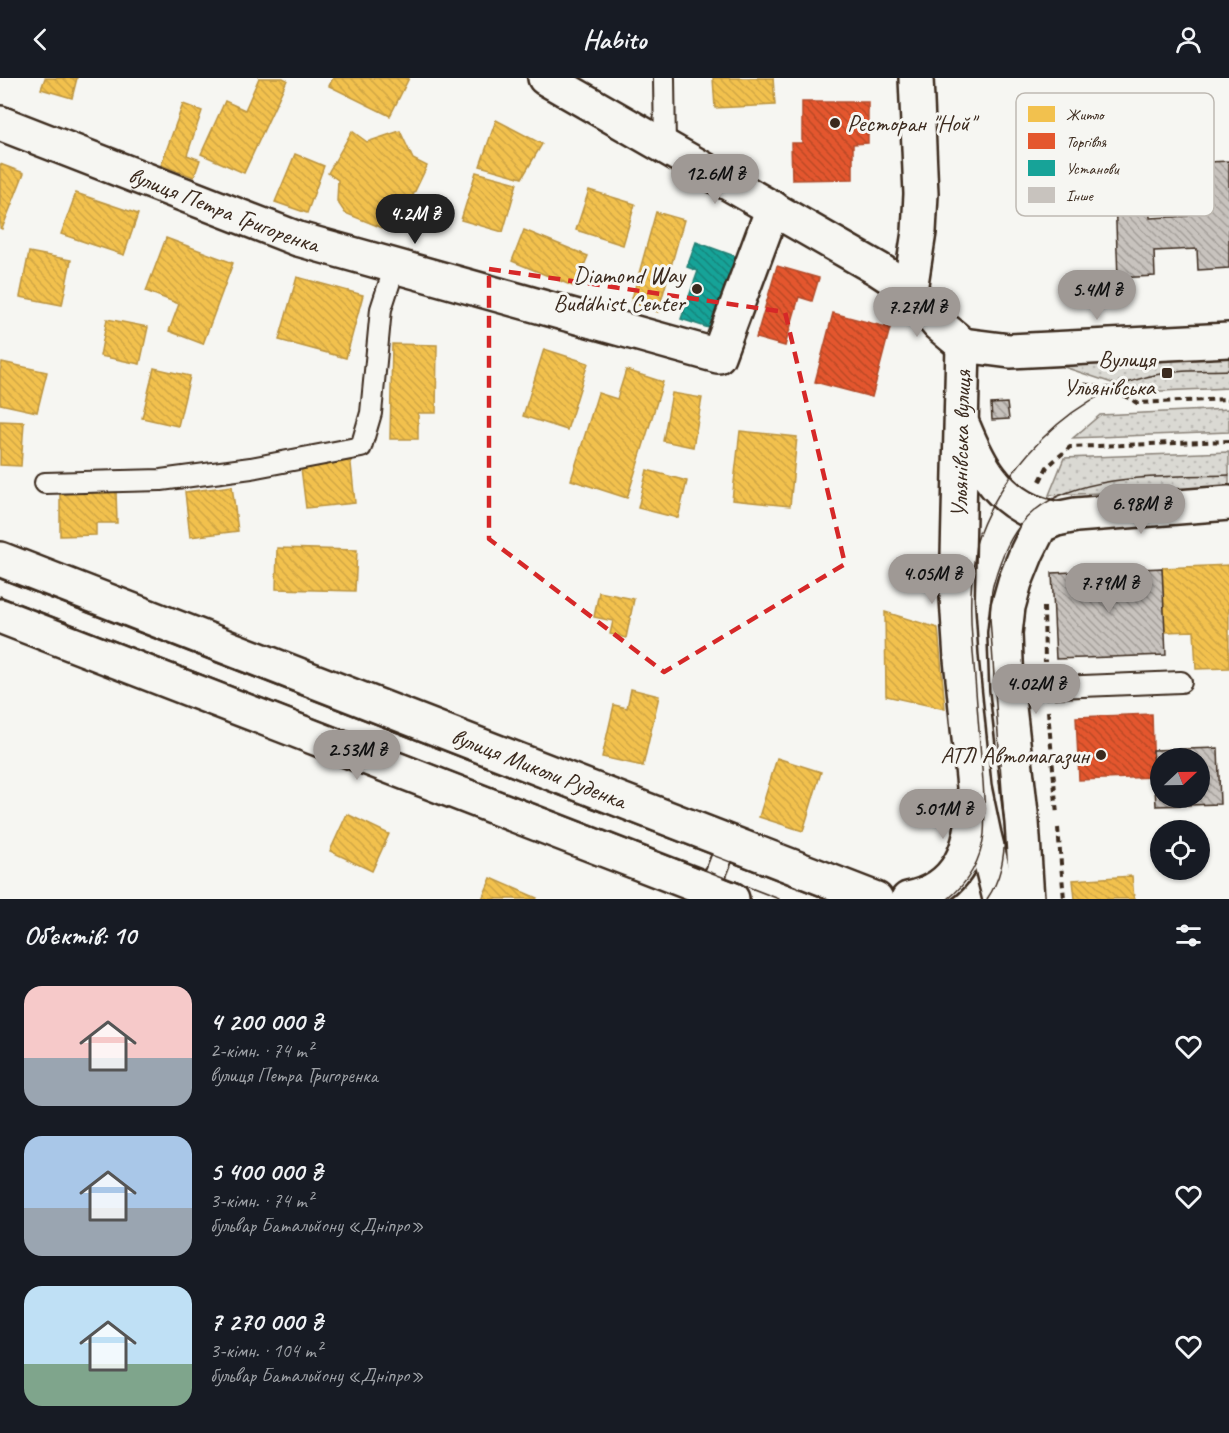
<!DOCTYPE html>
<html lang="uk">
<head>
<meta charset="utf-8">
<style>
	body { margin:0; font-family:Caveat,sans-serif; background:#242831; color:#f1f3f6; height:100vh; display:flex; flex-direction:column; font-size:22px; white-space:nowrap }
	* { box-sizing:border-box; margin:0 }
	p { font-size:20px; color:#9ea1a6 }
	.icon { flex:none; width:33px; height:33px; fill:none; stroke:currentColor; stroke-width:2; stroke-linecap:round; stroke-linejoin:round }
	.map { position:relative; height:821px; overflow:hidden }
	.sheet { display:flex; flex-direction:column; background:#171b24; flex:1 }
	.sheet>* { flex:none }
	.needle { width:39px; rotate:68deg }
	.buttons { position:absolute; left:1150px; top:670px; display:grid; gap:12px }
	.buttons a { display:grid; place-items:center; width:60px; height:60px; border-radius:50%; background:#171b24; box-shadow:0 2px 4px #0004; font-size:30px }
	.price { position:absolute; translate:-50% -51px; padding:0 14px; border-radius:21px; background:#9f9995; color:#111; font-size:20px; line-height:39px; filter:drop-shadow(0 2px 3px #0008) }
	.price::after { content:''; position:absolute; left:50%; top:36px; width:18px; height:14px; margin-left:-9px; background:inherit; clip-path:polygon(0 0,100% 0,50% 100%) }
	.price.active { background:#222; color:#fff }
	ul { padding:0; list-style:none }
	li { display:flex; align-items:center; gap:18px; height:150px; padding:0 24px }
	li span { display:grid; place-items:center; flex:none; width:168px; height:120px; border-radius:18px; color:#555 }
	li>.icon { margin-inline-start:auto }
	span .icon { width:72px; height:72px; fill:#fffc; stroke-width:1 }
	li b { font-size:26px }
	h2 { display:flex; justify-content:space-between; align-items:center; height:72px; padding:0 24px; font-size:26px }
	header { display:flex; justify-content:space-between; align-items:center; height:78px; padding:0 24px; background:#171b24; font-size:27px; font-weight:800 }
	.map>svg:first-child { display:block }
	.grass { fill:url(#grass-dots); stroke:#8a8278; stroke-width:1.5 }
	.homes { fill:url(#homes-back-hatch); stroke:#bb9440; stroke-width:1.5 }
	.shops { fill:url(#shops-back-hatch); stroke:#b14a29; stroke-width:1.5 }
	.public { fill:url(#public-back-hatch); stroke:#227f73; stroke-width:1.5 }
	.building { fill:url(#building-back-hatch); stroke:#3b2a1e; stroke-width:1.5; fill-rule:evenodd }
	.lines { fill:none; stroke-linecap:round; stroke-linejoin:round }
	.service-casing { stroke:#3b2a1e; stroke-width:24 }
	.minor-casing { stroke:#3b2a1e; stroke-width:38 }
	.tertiary-casing { stroke:#3b2a1e; stroke-width:38 }
	.path { stroke:#3b2a1e; stroke-width:4; stroke-dasharray:6 4.5; stroke-linecap:butt }
	.service { stroke:#f6f6f2; stroke-width:20 }
	.minor { stroke:#f6f6f2; stroke-width:33 }
	.tertiary { stroke:#f6f6f2; stroke-width:33 }
	.tram { stroke:#3b2a1e; stroke-width:1.5 }
	.marked { fill:none; stroke:#d62828; stroke-width:4.5; stroke-dasharray:12 8; stroke-linejoin:round }
	.poi-dot { fill:#3b2a1e; stroke:#f6f6f2; stroke-width:2 }
	.labels { text-anchor:middle; dominant-baseline:central; stroke-width:6; stroke-linejoin:round; paint-order:stroke }
	.poi-label { font-size:24px; fill:#3b2a1e; stroke:#f6f6f2; text-anchor:end }
	.street-label { font-size:24px; fill:#3b2a1e; stroke:#f6f6f2 }
	.key { fill:#f6f6f2; stroke:#beb9b2; stroke-width:1.5 }
	.key-label { font-size:16px; fill:#3b2a1e }
</style>
</head>
<body>
<header><svg class="icon" aria-label="back" viewBox="0 0 24 24"><path d="M15 5l-7 7 7 7"/></svg>Habito<svg class="icon" aria-label="person" viewBox="0 0 24 24"><circle cx="12" cy="8" r="4"/><path d="M4 21q1-7 8-7t8 7"/></svg></header>
<div class="map">
<svg width="1229" height="821" viewBox="0 0 1229 821">
	<defs>
		<pattern id="grass-dots" width="8" height="8" patternUnits="userSpaceOnUse" patternTransform="scale(1.5)"><rect width="8" height="8" fill="#dad9d3"/><path d="M2 2h.1M6 6h.1" fill="none" stroke="#bcbab5" stroke-width="1.8" stroke-linecap="round"/></pattern>
		<pattern id="homes-back-hatch" width="6" height="6" patternUnits="userSpaceOnUse" patternTransform="scale(1.5)"><rect width="6" height="6" fill="#f2c14e"/><path d="M-1 5l2 2M0 0l6 6M5-1l2 2" fill="none" stroke="#d0a644"/></pattern>
		<pattern id="shops-back-hatch" width="6" height="6" patternUnits="userSpaceOnUse" patternTransform="scale(1.5)"><rect width="6" height="6" fill="#e4572e"/><path d="M-1 5l2 2M0 0l6 6M5-1l2 2" fill="none" stroke="#ba4827"/></pattern>
		<pattern id="public-back-hatch" width="6" height="6" patternUnits="userSpaceOnUse" patternTransform="scale(1.5)"><rect width="6" height="6" fill="#17a398"/><path d="M-1 5l2 2M0 0l6 6M5-1l2 2" fill="none" stroke="#16857b"/></pattern>
		<pattern id="building-back-hatch" width="6" height="6" patternUnits="userSpaceOnUse" patternTransform="scale(1.5)"><rect width="6" height="6" fill="#c8c3be"/><path d="M-1 5l2 2M0 0l6 6M5-1l2 2" fill="none" stroke="#a49f9a"/></pattern>
	</defs>
	<rect width="100%" height="100%" fill="#f6f6f2"/>
	<filter id="ink" filterUnits="userSpaceOnUse"><feTurbulence type="fractalNoise" baseFrequency=".0167" numOctaves="2"/><feDisplacementMap in="SourceGraphic" scale="12" xChannelSelector="R" yChannelSelector="G"/><feConvolveMatrix kernelMatrix="1 2 1 2 8 2 1 2 1" color-interpolation-filters="sRGB"/></filter>
	<g filter="url(#ink)">
		<g class="grass">
			<polygon points="1229,276 1229,310 1139,314 1049,284"/>
			<polygon points="1229,331 1229,354 1073,360 1100,337"/>
			<polygon points="1229,374 1229,410 1049,417 1064,380"/>
		</g>
		<g class="homes">
			<polygon points="45,0 77,0 72,20 41,11"/>
			<polygon points="259,0 283,0 287,2 244,95 201,76 225,23 245,32"/>
			<polygon points="333,0 409,0 390,38 329,8"/>
			<polygon points="713,0 773,0 775,27 715,30"/>
			<polygon points="183,26 202,33 187,77 200,82 194,99 161,87"/>
			<polygon points="496,42 542,66 522,100 480,88"/>
			<polygon points="352,53 367,64 400,53 413,81 427,88 395,155 345,135 337,123 338,102 328,95"/>
			<polygon points="295,76 324,88 307,135 275,124"/>
			<polygon points="0,86 24,95 2,151 0,150"/>
			<polygon points="476,94 517,105 503,154 461,142"/>
			<polygon points="589,112 635,126 623,167 576,152"/>
			<polygon points="76,115 138,136 124,177 61,156"/>
			<polygon points="656,134 684,142 658,234 631,224"/>
			<polygon points="524,152 588,178 575,209 512,183"/>
			<polygon points="166,160 233,185 203,266 169,253 179,226 146,213"/>
			<polygon points="29,174 71,182 62,227 20,219"/>
			<polygon points="297,199 363,217 346,280 279,262"/>
			<polygon points="107,241 148,249 140,286 100,278"/>
			<polygon points="392,266 437,267 436,335 418,335 418,361 390,361"/>
			<polygon points="544,271 588,285 567,352 523,338"/>
			<polygon points="2,284 47,294 37,334 0,326 0,293"/>
			<polygon points="154,290 190,298 178,348 142,340"/>
			<polygon points="626,292 663,304 627,420 571,402 598,315 617,321"/>
			<polygon points="672,315 702,320 693,369 663,363"/>
			<polygon points="0,343 24,344 21,388 0,387"/>
			<polygon points="740,353 797,359 790,428 732,422"/>
			<polygon points="350,376 355,425 306,430 300,382"/>
			<polygon points="647,392 687,403 678,440 638,430"/>
			<polygon points="232,408 238,453 190,459 185,414"/>
			<polygon points="116,412 117,445 96,445 96,457 60,458 60,413"/>
			<polygon points="277,470 357,472 355,513 276,511"/>
			<polygon points="1229,487 1229,590 1196,591 1194,553 1165,554 1162,490"/>
			<polygon points="599,514 634,521 626,560 610,556 613,543 594,539"/>
			<polygon points="885,534 938,550 945,631 886,618"/>
			<polygon points="631,611 659,618 643,688 602,679 614,627 627,630"/>
			<polygon points="777,680 821,694 803,753 759,739"/>
			<polygon points="347,736 389,756 372,793 330,773"/>
			<polygon points="1132,798 1134,821 1075,821 1073,802"/>
			<polygon points="491,800 537,820 536,821 482,821"/>
		</g>
		<g class="shops">
			<polygon points="802,24 868,24 868,65 853,66 853,101 792,102 791,65 802,65"/>
			<polygon points="777,188 819,200 812,223 799,219 785,268 756,260"/>
			<polygon points="833,235 890,250 872,319 815,304"/>
			<polygon points="1152,636 1154,699 1079,702 1076,639"/>
		</g>
		<polygon class="public" points="696,164 740,180 715,252 681,241 698,193 687,189"/>
		<g class="building">
			<polygon points="1229,83 1229,190 1198,192 1197,171 1154,173 1155,198 1118,200 1114,92 1148,91 1150,140 1188,138 1186,85"/>
			<polygon points="1007,325 1009,341 992,342 991,326"/>
			<polygon points="1162,490 1166,577 1056,581 1052,495"/>
			<path d="M1218 670 1220 726 1156 728 1153 672ZM1161 681H1200V720H1161Z"/>
		</g>
		<g class="lines">
			<g class="service-casing">
				<g id="service">
					<polyline points="664,0 665,69"/>
					<polyline points="45,405 161,402 251,390 361,369 371,335 381,231 395,188"/>
					<polyline points="1007,611 1181,604"/>
					<polyline points="706,820 728,764"/>
				</g>
			</g>
			<g class="minor-casing">
				<g id="minor">
					<polyline points="545,0 878,191 910,212 938,246 963,267"/>
					<path id="s1" d="M0 45 298 161 718 278 773 130"/>
					<polyline points="910,212 919,154 921,116 916,0"/>
					<path id="s2" d="M0 481 876 821"/>
					<polyline points="0,538 732,821"/>
					<path d="M908 821C960 811 973 769 974 722"/>
				</g>
			</g>
			<g class="tertiary-casing">
				<g id="tertiary">
					<path d="M964 350C979 386 995 418 1033 434 1041 437 1048 439 1056 441"/>
					<path id="s3" d="M1000 821 984 757 974 709 961 581 957 520 963 267 1010 273 1229 262"/>
					<polyline points="1027,821 1022,744 1007,611 1005,555 1008,529 1015,504 1027,474 1040,448 1056,441 1076,437 1229,425"/>
				</g>
			</g>
			<g class="path">
				<polyline points="1074,305 1113,311 1137,325 1229,321"/>
				<polyline points="1040,403 1047,389 1070,369 1229,363"/>
				<polyline points="1044,529 1045,584"/>
				<polyline points="1048,633 1057,737"/>
				<polyline points="1058,750 1064,821"/>
			</g>
			<use href="#service" class="service"/>
			<use href="#minor" class="minor"/>
			<use href="#tertiary" class="tertiary"/>
			<g class="tram">
				<polyline points="0,501 826,821"/>
				<polyline points="0,518 779,821"/>
				<path d="M948 821C968 805 981 782 984 756 986 730 983 704 981 679 978 639 975 600 972 561 970 535 970 510 974 484 975 478 975 472 976 466 985 435 1007 400 1028 376 1063 335 1112 303 1166 295 1186 292 1208 293 1229 292"/>
				<path d="M987 821C1001 801 1004 780 1005 757L990 540C991 528 990 515 994 504 1001 478 1013 450 1034 433 1083 394 1169 399 1229 397"/>
			</g>
		</g>
	</g>
	<path class="marked" d="M489 191 785 234 845 486 664 594 489 461Z"/>
	<g class="poi-dot">
		<circle cx="835" cy="45" r="6"/>
		<circle cx="697" cy="211" r="6"/>
		<rect x="1161" y="289" width="12" height="12" rx="3"/>
		<circle cx="1101" cy="677" r="6"/>
	</g>
	<g class="labels">
		<g class="poi-label">
			<text x="847" y="45" text-anchor="start">Ресторан "Ной"</text>
			<text x="685" y="197">Diamond Way<tspan x="685" dy="28">Buddhist Center</tspan></text>
			<text x="1155" y="281">Вулиця<tspan x="1155" dy="28">Ульянівська</tspan></text>
			<text x="1089" y="677">АТЛ Автомагазин</text>
		</g>
		<g class="street-label">
			<text stroke="none"><textPath href="#s1" startOffset="240">вулиця Петра Григоренка</textPath></text>
			<text stroke="none"><textPath href="#s3" startOffset="459">Ульянівська вулиця</textPath></text>
			<text stroke="none"><textPath href="#s2" startOffset="578">вулиця Миколи Руденка</textPath></text>
		</g>
	</g>
	<rect x="1016" y="15" width="198" height="123" rx="9" class="key"/>
	<rect x="1028" y="28" width="27" height="16" fill="#f2c14e"/>
	<rect x="1028" y="55" width="27" height="16" fill="#e4572e"/>
	<rect x="1028" y="82" width="27" height="16" fill="#17a398"/>
	<rect x="1028" y="109" width="27" height="16" fill="#c8c3be"/>
	<g class="key-label">
		<text x="1066" y="42">Житло</text>
		<text x="1066" y="69">Торгівля</text>
		<text x="1066" y="96">Установи</text>
		<text x="1066" y="123">Інше</text>
	</g>
</svg>
<div class="buttons">
<a><svg class="needle" viewBox="-14 -14 28 28"><path d="M0-13l5 13h-10z" fill="#e53935"/><path d="M0 13l5-13h-10z" fill="#9ea1a6"/></svg></a>
<a><svg class="icon" aria-label="locate" viewBox="0 0 24 24"><circle cx="12" cy="12" r="6"/><path d="M12 2v4M12 18v4M2 12h4M18 12h4"/></svg></a>
</div>
<b class="price" style="left:715px;top:127px">12.6M ₴</b>
<b class="price active" style="left:415px;top:167px">4.2M ₴</b>
<b class="price" style="left:1097px;top:243px">5.4M ₴</b>
<b class="price" style="left:917px;top:260px">7.27M ₴</b>
<b class="price" style="left:1141px;top:457px">6.98M ₴</b>
<b class="price" style="left:932px;top:527px">4.05M ₴</b>
<b class="price" style="left:1109px;top:536px">7.79M ₴</b>
<b class="price" style="left:1036px;top:637px">4.02M ₴</b>
<b class="price" style="left:357px;top:703px">2.53M ₴</b>
<b class="price" style="left:943px;top:762px">5.01M ₴</b>
</div>
<section class="sheet">
<h2>Об’єктів: 10<svg class="icon" aria-label="filters" viewBox="0 0 24 24"><path d="M4 7h16M4 17h16"/><circle cx="9" cy="7" r="2"/><circle cx="15" cy="17" r="2"/></svg></h2>
<ul>
<li><span style="background:linear-gradient(#f6c9c9 60%,#9aa5b1 0)"><svg class="icon" aria-label="home" viewBox="0 0 24 24"><path d="M3 11l9-7 9 7M6 9v11h12V9"/></svg></span><div><b>4 200 000 ₴</b><p>2-кімн. · 74 m²</p><p>вулиця Петра Григоренка</p></div><svg class="icon" aria-label="heart" viewBox="0 0 24 24"><path d="M12 20l-8-8c-3-5 5-10 8-4 3-6 11-1 8 4z"/></svg></li>
<li><span style="background:linear-gradient(#a9c7e8 60%,#9aa5b1 0)"><svg class="icon" aria-label="home" viewBox="0 0 24 24"><path d="M3 11l9-7 9 7M6 9v11h12V9"/></svg></span><div><b>5 400 000 ₴</b><p>3-кімн. · 74 m²</p><p>бульвар Батальйону «Дніпро»</p></div><svg class="icon" aria-label="heart" viewBox="0 0 24 24"><path d="M12 20l-8-8c-3-5 5-10 8-4 3-6 11-1 8 4z"/></svg></li>
<li><span style="background:linear-gradient(#bfe0f5 65%,#7fa58c 0)"><svg class="icon" aria-label="home" viewBox="0 0 24 24"><path d="M3 11l9-7 9 7M6 9v11h12V9"/></svg></span><div><b>7 270 000 ₴</b><p>3-кімн. · 104 m²</p><p>бульвар Батальйону «Дніпро»</p></div><svg class="icon" aria-label="heart" viewBox="0 0 24 24"><path d="M12 20l-8-8c-3-5 5-10 8-4 3-6 11-1 8 4z"/></svg></li>
</ul>
</section>
</body>
</html>
